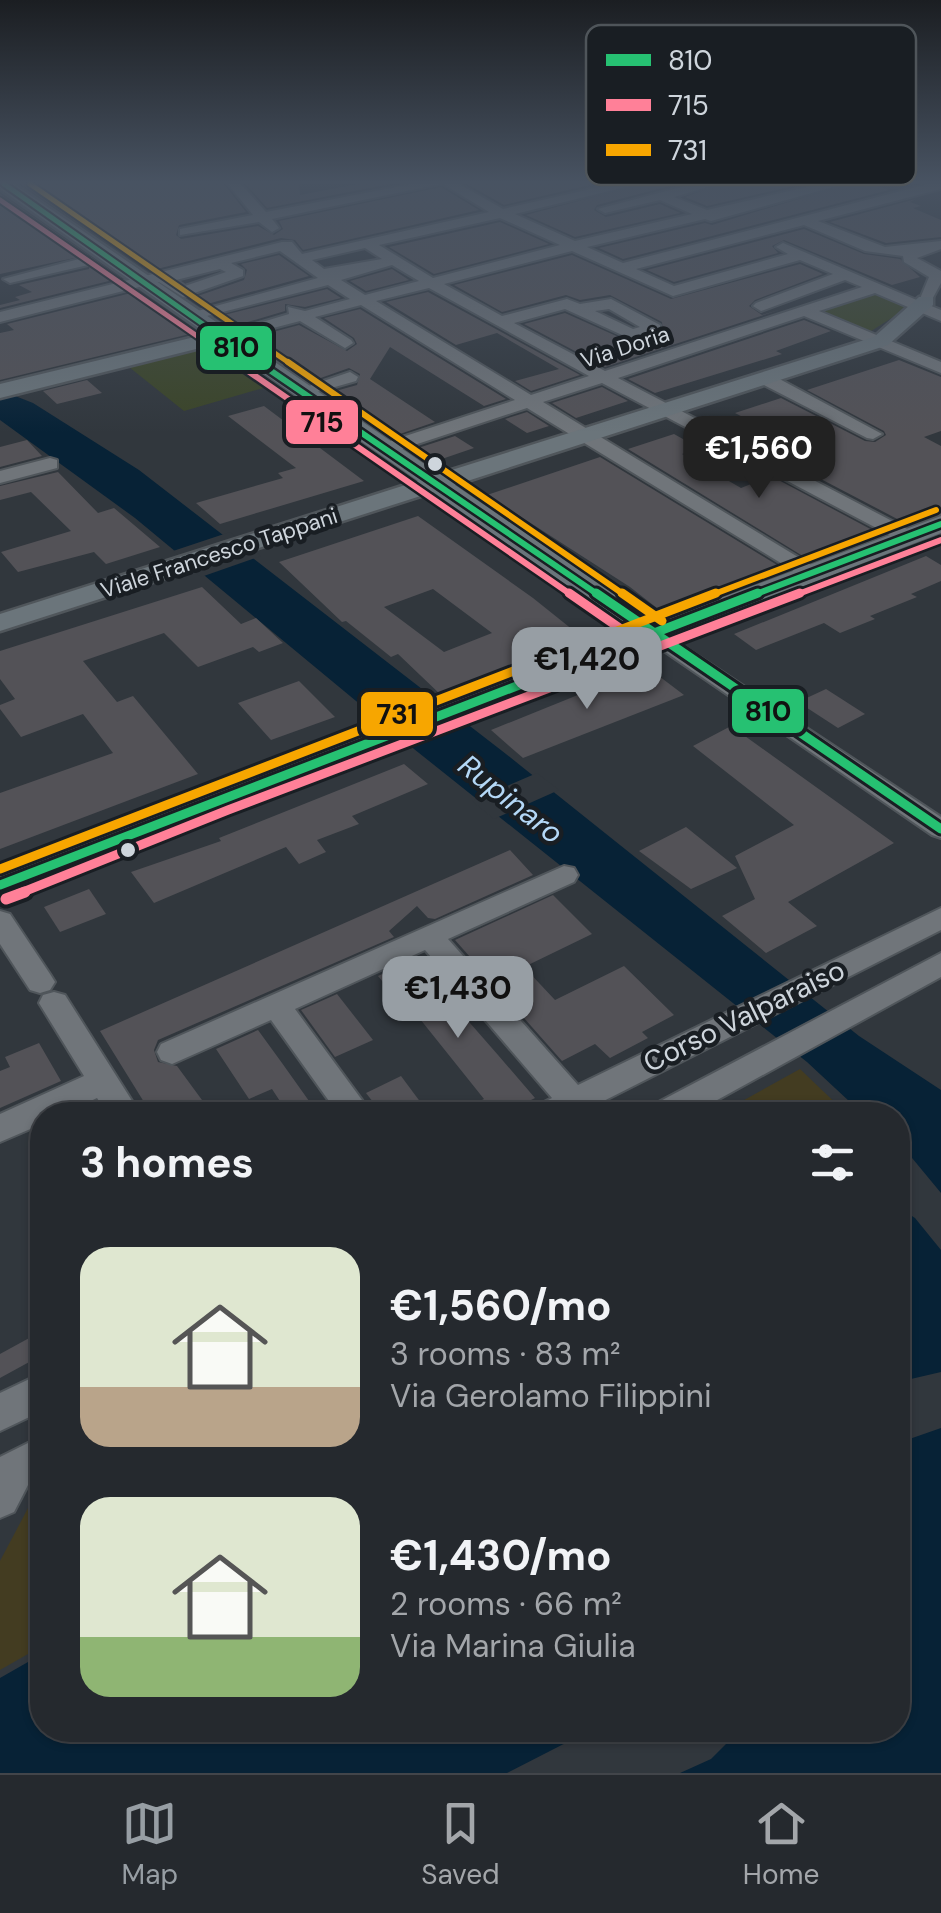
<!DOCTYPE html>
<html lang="en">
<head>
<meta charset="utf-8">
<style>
	body { margin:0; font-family:"DM Sans",sans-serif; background:#2d3136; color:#f1f3f6; height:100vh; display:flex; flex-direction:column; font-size:38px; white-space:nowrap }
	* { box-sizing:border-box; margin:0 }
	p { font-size:32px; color:#a3a6aa }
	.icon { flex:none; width:55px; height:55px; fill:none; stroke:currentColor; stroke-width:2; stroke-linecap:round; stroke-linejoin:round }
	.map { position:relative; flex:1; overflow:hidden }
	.panel { position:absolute; left:30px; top:1102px; width:880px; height:640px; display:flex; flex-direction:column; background:#25292e; border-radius:40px; box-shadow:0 2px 8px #0004,0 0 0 2px #42454a }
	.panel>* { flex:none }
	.price { position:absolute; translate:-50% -85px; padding:0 22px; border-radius:20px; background:#979ea4; color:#111; font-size:32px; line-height:65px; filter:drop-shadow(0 2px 5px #0008) }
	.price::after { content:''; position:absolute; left:50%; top:60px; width:30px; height:22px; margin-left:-15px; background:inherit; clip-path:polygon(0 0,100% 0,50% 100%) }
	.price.selected { background:#222; color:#fff }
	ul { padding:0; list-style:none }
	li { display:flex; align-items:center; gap:30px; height:250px; padding:0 50px }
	li span { display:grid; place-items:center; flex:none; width:280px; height:200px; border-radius:30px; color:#555 }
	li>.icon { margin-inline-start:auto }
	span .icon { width:120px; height:120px; fill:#fffc; stroke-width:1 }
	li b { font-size:42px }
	h2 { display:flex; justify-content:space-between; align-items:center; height:120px; padding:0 50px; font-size:42px }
	.menu { display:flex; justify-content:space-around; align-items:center; height:140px; border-top:2px solid #42454a; background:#25292e; font-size:28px; color:#a3a6aa }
	.menu a { display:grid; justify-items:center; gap:5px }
	.menu .selected { color:#979ea4 }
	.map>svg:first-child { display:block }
	.green { fill:#3b4528 }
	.sand { fill:#433c21 }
	.water { fill:#072236 }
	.pier { fill:#31373d }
	.building { fill:#535257; fill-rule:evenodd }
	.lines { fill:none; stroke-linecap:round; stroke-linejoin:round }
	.minor-casing { stroke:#50565b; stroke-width:4 }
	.major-casing { stroke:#50565b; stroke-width:5 }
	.minor { fill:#70757a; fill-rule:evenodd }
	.major { fill:#6b757b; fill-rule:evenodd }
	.bus-1-far2-casing { stroke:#191e23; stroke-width:9 }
	.bus-1-far1-casing { stroke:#191e23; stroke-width:11 }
	.bus-1-casing { stroke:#191e23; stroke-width:15 }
	.bus-2-far3-casing { stroke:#191e23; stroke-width:9 }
	.bus-2-far2-casing { stroke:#191e23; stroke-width:11 }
	.bus-2-far1-casing { stroke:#191e23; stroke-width:15 }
	.bus-2-casing { stroke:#191e23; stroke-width:19 }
	.bus-3-far2-casing { stroke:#191e23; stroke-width:9 }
	.bus-3-far1-casing { stroke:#191e23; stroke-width:11 }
	.bus-3-casing { stroke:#191e23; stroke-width:15 }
	.bus-1-far2 { stroke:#26c172; stroke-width:5 }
	.bus-1-far1 { stroke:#26c172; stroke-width:6 }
	.bus-1 { stroke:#26c172; stroke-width:9 }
	.bus-2-far3 { stroke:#ff8098; stroke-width:5 }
	.bus-2-far2 { stroke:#ff8098; stroke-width:6 }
	.bus-2-far1 { stroke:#ff8098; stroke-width:9 }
	.bus-2 { stroke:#ff8098; stroke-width:11 }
	.bus-3-far2 { stroke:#f7a600; stroke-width:5 }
	.bus-3-far1 { stroke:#f7a600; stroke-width:6 }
	.bus-3 { stroke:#f7a600; stroke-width:9 }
	.bus-dot { fill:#ced5dc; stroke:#191e23; stroke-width:4 }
	.labels { text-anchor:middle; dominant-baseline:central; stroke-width:9; stroke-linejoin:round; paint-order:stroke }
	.far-street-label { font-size:22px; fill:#ced5dc; stroke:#191e23 }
	.street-label { font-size:28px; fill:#ced5dc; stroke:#191e23 }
	.water-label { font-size:30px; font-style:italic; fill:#b4d8f7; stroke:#191e23 }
	.key { fill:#191e23; stroke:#4f555a; stroke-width:2.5 }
	.key-label { font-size:28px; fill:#ced5dc }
	.line-badge { stroke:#191e23; stroke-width:4 }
	.pale-badge-label { font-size:28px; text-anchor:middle; font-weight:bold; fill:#111 }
</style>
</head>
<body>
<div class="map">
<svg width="941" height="1773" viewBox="0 0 941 1773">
	<rect width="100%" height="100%" fill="#31373d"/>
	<g class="green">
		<polygon points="876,293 909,307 868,333 815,311"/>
		<polygon points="212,347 270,386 184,411 129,367"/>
	</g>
	<g class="sand">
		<polygon points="800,1069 848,1115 717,1115"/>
		<polygon points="42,1489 42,1646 0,1670 0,1561 36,1493"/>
	</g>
	<g class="water">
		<polygon points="0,390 33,403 139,470 506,754 859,1036 941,1090 941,1193 898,1141 898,1115 864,1115 807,1062 414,749 135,518 0,420"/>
		<polygon points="898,1207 915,1218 941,1250 941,1372 898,1382"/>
		<polygon points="941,1428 941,1773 680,1773 711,1759 740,1730 898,1730 898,1443"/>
		<polygon points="42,1654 42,1730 591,1730 507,1773 0,1773 0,1678"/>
	</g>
	<g class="pier">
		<polygon points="230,532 261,556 201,577 173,551"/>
		<polygon points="439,697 468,723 408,747 377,720"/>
		<polygon points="537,773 559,790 494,819 472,801"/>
	</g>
	<g class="building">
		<polygon points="21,184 224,184 246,212 179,225 176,235 181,239 258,226 274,235 283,229 279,221 441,187 479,210 303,250 295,240 281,238 149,271"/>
		<polygon points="246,184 299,184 300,195 358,184 390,184 267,208"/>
		<polygon points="467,184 594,184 504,205"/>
		<polygon points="642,184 677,184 597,205 594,210 606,217 660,204 680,213 575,237 526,215"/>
		<polygon points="720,184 802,184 707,206 685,197"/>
		<polygon points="848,184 872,184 889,190 623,259 599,248 705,223 712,225"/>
		<polygon points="0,194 88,255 0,274"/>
		<polygon points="916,199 910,202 921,206 913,208 941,220 941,237 886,243 830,222"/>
		<polygon points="500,222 549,244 434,274 389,247"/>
		<polygon points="804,229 864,254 900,259 920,277 892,285 784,240 772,246 778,253 674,282 647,270"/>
		<polygon points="279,255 309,276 200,306 189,299 244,280 247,270 241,264"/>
		<polygon points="572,255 671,299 800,264 823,274 755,300 749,306 762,315 782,309 605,367 524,324 565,313 632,343 663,333 662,322 610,295 580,300 566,295 502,312 454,285"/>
		<polygon points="91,257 121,278 0,308 0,305 20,300 15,297 32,292 19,285 89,269"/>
		<polygon points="392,269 409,280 366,291 350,281"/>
		<polygon points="327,289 341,298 305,307 285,304 285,311 231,327 216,317"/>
		<polygon points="139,291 198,332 0,380 0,333 14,330 7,324"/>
		<polygon points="428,292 580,375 531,391 515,381 559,369 497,333 456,345 386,302"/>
		<polygon points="360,309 506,399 484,406 390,347 370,379 435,422 397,435 332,392 357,385 360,374 349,368 315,380 258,336 299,325 347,351 357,344 354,338 324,318"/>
		<polygon points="804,320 831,331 776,351 782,354 655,393 628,379"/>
		<polygon points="899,360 941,377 941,431 924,437 941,446 941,508 903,522 796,466 820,457 735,413 781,398 865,441 875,442 886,435 884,431 807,390"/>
		<polygon points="87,380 102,393 57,404 43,391"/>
		<polygon points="602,387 628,401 576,418 552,403"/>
		<polygon points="264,406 364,481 220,524 196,503 283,478 278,473 296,468 228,416"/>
		<polygon points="527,412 549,426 527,433 505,419"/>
		<polygon points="674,434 699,448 682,454 741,488 771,476 876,532 806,558 628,449"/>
		<polygon points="455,436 474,448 436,461 418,448"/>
		<polygon points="27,440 42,456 0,467 0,447"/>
		<polygon points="600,457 782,568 662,612 630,587 487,495"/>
		<polygon points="58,472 98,513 114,508 160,547 106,564 94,552 18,572 1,552 71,531 31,492 0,500 0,486"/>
		<path d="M418 516 533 598 588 642 442 696 398 654 391 657 346 621 342 622 279 562ZM433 589 492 633 444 652 384 607Z"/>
		<polygon points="926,556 941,565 941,581 911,594 917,597 870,616 875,619 840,633 824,623 756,650 734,634"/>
		<polygon points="202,587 241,624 256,618 283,643 259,652 253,647 198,667 164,633 83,661 117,702 133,696 198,774 0,849 0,793 113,753 83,714 21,737 0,709 0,705 15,699 0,679 0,651"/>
		<polygon points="647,667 684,695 523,758 491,730"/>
		<polygon points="299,681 335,717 271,740 238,703"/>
		<polygon points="826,689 865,714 838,728 798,702"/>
		<polygon points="731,726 894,843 788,902 817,926 766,953 722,916 755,899 735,856 794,825 693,746"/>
		<polygon points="404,764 428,784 352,816 359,824 317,840 326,852 299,864 286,847 154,903 131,872 221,841 219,838"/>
		<polygon points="686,827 737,868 691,889 639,851"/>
		<polygon points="510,850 533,875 435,919 428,918 417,906 389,931 394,937 158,1040 154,1050 158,1062 177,1066 213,1115 152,1115 100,1031"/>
		<polygon points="89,889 106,914 60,932 44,907"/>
		<polygon points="553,895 592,934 524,967 555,1000 624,966 674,1015 642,1032 648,1038 610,1058 595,1044 562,1061 455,940"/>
		<polygon points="414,959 498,1055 535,1098 501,1115 452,1115 484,1099 420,1019 415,1021 378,976"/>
		<polygon points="337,994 373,1040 335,1057 301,1010"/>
		<polygon points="258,1030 282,1063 319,1115 289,1115 272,1089 249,1099 216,1049"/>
		<polygon points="39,1043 61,1081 0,1108 0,1071 10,1067 5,1057"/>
		<polygon points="401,1076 430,1115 383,1115 366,1093"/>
		<polygon points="42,1331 42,1355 0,1378 0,1354"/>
	</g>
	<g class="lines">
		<g class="minor-casing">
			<g id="minor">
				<polygon points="228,184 241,184 266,212 412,184 440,184 272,219 279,228 272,232 259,222 180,235 180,229 253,215"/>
				<path d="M443 184H459L503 209 613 184H638L515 214 575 241 692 214 660 200 605 213 598 209 693 184H717L674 197 707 210 820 184H844L711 221 705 219 587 247 623 263 928 184H941V189L818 221 885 247 941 241V249L917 258 941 271V283L929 305 941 310V321L875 293 819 311 941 362V373L804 316 618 378 915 533V541H901L602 383 543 402 821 571 825 575 821 579H807L527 408 393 452H381V444L515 400 361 305 315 317 351 340 353 343 345 348 300 321 220 342 212 337 289 314 288 307 305 311 350 299 328 285 191 320 183 315 318 278 280 251 231 263 243 270V276L183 297 159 282 0 322V312L282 242H292L302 254 489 212ZM500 218 560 245 433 278 379 245ZM804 225 865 251 903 256 904 262 929 277 919 301 783 243 776 247 788 254 674 286 636 269ZM365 248 382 259 324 269 312 260ZM572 251 673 296 800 260 833 274 756 303 753 306 761 311 845 280 862 287 605 371 514 323 565 309 631 339 660 331V325L611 299 580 304 567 299 502 316 444 284ZM392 265 419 281 365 295 341 280ZM220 269 226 272 185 286 176 280ZM429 288 589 376 531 395 376 301ZM609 309 640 327 633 329 595 311Z"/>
				<polygon points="83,258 88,259 88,265 10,283 3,279"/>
				<polygon points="350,372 358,377 356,381 303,396 294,391"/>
				<polygon points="760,375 772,375 882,434 873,439 867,438 760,383"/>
				<polygon points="50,458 57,460 57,468 0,483 0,471"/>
				<polygon points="653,626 941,817 941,838 932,835 645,638 642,633"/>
				<polygon points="564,866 574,868 578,875 574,882 448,939 578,1085 941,908 941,930 576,1115 531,1115 536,1106 552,1098 425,950 295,1009 373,1115 339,1115 271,1020 172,1064 161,1060 157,1052 161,1044"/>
				<polygon points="0,911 10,914 50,974 55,982 50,990 40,993 30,990 0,944"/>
				<polygon points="941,953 941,977 690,1115 646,1115 651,1106"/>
				<polygon points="54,992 65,995 141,1115 108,1115 97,1098 61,1115 42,1115 42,1124 0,1142 0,1114 84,1076 39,1003 43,995"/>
				<polygon points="42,1373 42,1411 0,1431 0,1393"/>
				<polygon points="42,1436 42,1476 28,1485 14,1512 0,1518 0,1457"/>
			</g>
		</g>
		<g class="major-casing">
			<polygon id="major" points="0,184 14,184 439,474 874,337 919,297 933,297 933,305 888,345 455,485 656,622 941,516 941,533 0,897 0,872 632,631 433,492 0,631 0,614 418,481 220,343 0,398 0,384 207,334 0,189"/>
		</g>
		<use href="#minor" class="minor"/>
		<use href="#major" class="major"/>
		<g class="bus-1-far2-casing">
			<polyline id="bus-1-far2" points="4,184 261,365"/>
		</g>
		<g class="bus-1-far1-casing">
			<g id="bus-1-far1">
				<polyline points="258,362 600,596"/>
				<polyline points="751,596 941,524"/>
			</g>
		</g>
		<g class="bus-1-casing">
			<g id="bus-1">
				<polyline points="596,593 941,829"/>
				<polyline points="0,885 758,593"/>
			</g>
		</g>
		<g class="bus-2-far3-casing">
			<polyline id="bus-2-far3" points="0,200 239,365"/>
		</g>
		<g class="bus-2-far2-casing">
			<g id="bus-2-far2">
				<polyline points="235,362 573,596"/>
				<polyline points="793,596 941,540"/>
			</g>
		</g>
		<g class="bus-2-far1-casing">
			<g id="bus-2-far1">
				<polyline points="569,593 644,645"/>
				<polyline points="18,894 228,810 800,593"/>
			</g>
		</g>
		<g class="bus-2-casing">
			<polyline id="bus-2" points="6,899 25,892"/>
		</g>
		<g class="bus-3-far2-casing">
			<polyline id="bus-3-far2" points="30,184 292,365"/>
		</g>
		<g class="bus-3-far1-casing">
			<g id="bus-3-far1">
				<polyline points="288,362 626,596"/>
				<polyline points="709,596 936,510"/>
			</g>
		</g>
		<g class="bus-3-casing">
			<g id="bus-3">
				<polyline points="622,593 662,621"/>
				<polyline points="0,869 716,593"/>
			</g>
		</g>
		<use href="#bus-1-far2" class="bus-1-far2"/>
		<use href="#bus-1-far1" class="bus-1-far1"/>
		<use href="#bus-1" class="bus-1"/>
		<use href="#bus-2-far3" class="bus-2-far3"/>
		<use href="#bus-2-far2" class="bus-2-far2"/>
		<use href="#bus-2-far1" class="bus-2-far1"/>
		<use href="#bus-2" class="bus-2"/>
		<use href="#bus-3-far2" class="bus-3-far2"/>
		<use href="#bus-3-far1" class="bus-3-far1"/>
		<use href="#bus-3" class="bus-3"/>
	</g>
	<linearGradient id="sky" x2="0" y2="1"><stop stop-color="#1b1e22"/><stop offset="0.42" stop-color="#485362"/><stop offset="1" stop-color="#485362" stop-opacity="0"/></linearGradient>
	<rect width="941" height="433" fill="url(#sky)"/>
	<g class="bus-dot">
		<circle cx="435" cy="464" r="9"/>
		<circle cx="128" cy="850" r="9"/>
	</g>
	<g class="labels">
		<g class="far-street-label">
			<text transform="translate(625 347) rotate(-18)">Via Doria</text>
			<text transform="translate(219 553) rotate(-18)">Viale Francesco Tappani</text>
		</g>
		<g class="street-label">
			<text transform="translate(744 1016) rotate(-26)">Corso Valparaiso</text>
		</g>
		<g class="water-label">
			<text transform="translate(511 799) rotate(38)">Rupinaro</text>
		</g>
	</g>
	<rect x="586" y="25" width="330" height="160" rx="15" class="key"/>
	<rect x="606" y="54" width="45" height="12" fill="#26c172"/>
	<rect x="606" y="99" width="45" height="12" fill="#ff8098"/>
	<rect x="606" y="144" width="45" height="12" fill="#f7a600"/>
	<g class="key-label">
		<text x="668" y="70">810</text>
		<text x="668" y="115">715</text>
		<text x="668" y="160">731</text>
	</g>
	<g class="line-badge">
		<rect x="198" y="324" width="76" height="48" rx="10" fill="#26c172"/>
		<rect x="284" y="398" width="76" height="48" rx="10" fill="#ff8098"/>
		<rect x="730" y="687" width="76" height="48" rx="10" fill="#26c172"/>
		<rect x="359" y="690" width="76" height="48" rx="10" fill="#f7a600"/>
	</g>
	<g class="pale-badge-label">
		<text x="236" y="357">810</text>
		<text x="322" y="432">715</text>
		<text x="768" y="721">810</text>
		<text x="397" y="724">731</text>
	</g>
</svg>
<b class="price selected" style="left:759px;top:501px">€1,560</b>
<b class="price" style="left:587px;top:712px">€1,420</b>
<b class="price" style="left:458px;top:1041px">€1,430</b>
<section class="panel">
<h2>3 homes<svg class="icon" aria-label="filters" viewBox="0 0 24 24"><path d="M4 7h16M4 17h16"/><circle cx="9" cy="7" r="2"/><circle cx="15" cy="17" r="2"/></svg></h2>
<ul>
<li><span style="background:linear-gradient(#dfe7d0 70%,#b9a48a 0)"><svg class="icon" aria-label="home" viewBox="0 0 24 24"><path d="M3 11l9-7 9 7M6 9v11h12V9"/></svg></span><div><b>€1,560/mo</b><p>3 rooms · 83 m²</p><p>Via Gerolamo Filippini</p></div></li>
<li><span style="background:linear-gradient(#dfe7d0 70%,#8fb573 0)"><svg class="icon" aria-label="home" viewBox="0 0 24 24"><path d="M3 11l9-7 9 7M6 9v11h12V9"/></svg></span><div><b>€1,430/mo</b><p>2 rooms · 66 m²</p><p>Via Marina Giulia</p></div></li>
</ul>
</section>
</div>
<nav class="menu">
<a class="selected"><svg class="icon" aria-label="map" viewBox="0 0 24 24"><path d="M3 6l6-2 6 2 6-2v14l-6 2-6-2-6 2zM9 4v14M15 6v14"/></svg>Map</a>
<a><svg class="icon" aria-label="saved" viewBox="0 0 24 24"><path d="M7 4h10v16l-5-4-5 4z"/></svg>Saved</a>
<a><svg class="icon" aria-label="home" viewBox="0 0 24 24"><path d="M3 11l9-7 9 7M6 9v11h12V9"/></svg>Home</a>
</nav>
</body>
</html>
